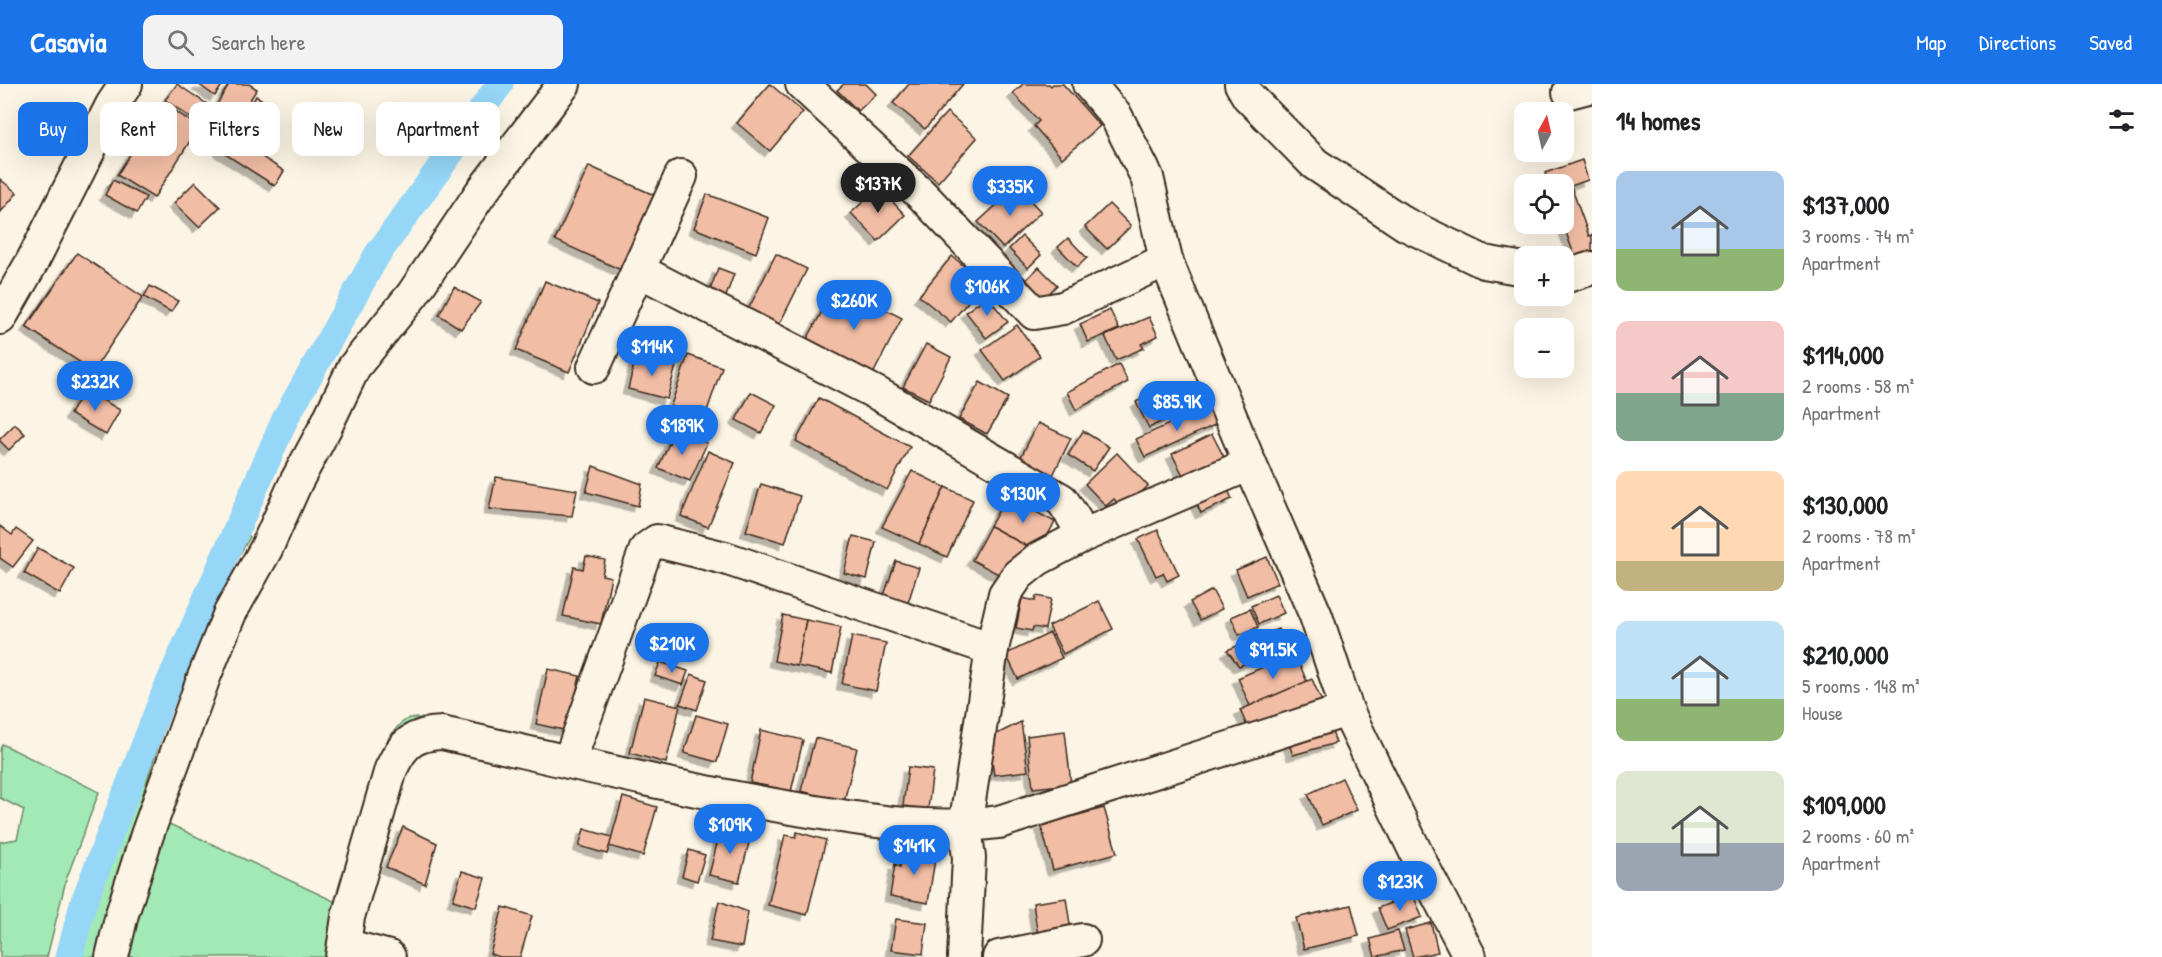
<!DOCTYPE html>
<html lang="en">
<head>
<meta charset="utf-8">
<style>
	body { margin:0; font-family:"Patrick Hand",sans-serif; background:#f2f2f2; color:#202124; height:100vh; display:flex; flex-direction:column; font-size:22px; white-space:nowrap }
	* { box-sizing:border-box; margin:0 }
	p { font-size:20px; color:#757577 }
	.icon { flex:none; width:33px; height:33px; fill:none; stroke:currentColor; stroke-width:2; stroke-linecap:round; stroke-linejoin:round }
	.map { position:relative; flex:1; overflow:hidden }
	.side { display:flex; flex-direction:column; background:#fff; width:570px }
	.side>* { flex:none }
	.hud { position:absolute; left:18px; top:18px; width:570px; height:54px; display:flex; gap:12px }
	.needle { width:39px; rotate:8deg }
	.fabs { position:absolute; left:1514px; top:18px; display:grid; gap:12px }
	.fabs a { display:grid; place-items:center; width:60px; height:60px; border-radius:12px; background:#fff; box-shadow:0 6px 24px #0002; font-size:30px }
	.price { position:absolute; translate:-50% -51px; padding:0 14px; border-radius:21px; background:#1a73e8; color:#fff; font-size:20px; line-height:39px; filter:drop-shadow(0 2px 3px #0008) }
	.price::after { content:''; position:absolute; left:50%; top:36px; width:18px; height:14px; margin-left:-9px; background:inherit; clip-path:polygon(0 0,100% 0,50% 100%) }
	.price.on { background:#222; color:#fff }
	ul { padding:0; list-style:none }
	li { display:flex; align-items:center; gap:18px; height:150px; padding:0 24px }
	li span { display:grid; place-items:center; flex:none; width:168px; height:120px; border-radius:12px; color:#555 }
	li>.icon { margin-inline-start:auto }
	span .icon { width:72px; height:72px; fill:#fffc; stroke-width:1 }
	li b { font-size:26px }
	h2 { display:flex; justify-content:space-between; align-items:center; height:72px; padding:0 24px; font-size:26px }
	.tag { padding:0 21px; border-radius:12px; background:#fff; box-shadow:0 6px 24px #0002; font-size:21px; line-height:54px }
	.tag.on { background:#1a73e8; color:#fff }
	header { display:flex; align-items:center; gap:36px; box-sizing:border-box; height:84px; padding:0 30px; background:#1a73e8; color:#fff }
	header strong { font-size:28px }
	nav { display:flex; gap:33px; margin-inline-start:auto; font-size:21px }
	.search { width:420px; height:54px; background:#f2f2f2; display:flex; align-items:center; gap:15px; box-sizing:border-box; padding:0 21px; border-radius:12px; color:#757577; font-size:22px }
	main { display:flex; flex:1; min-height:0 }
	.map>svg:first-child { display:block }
	.grass { fill:#a2e9b6; stroke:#6e8a6a; stroke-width:1.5 }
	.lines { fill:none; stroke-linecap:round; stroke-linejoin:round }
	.canal { stroke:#96d6f7; stroke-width:27 }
	.building { fill:#f2bda5; stroke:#3b2a1e; stroke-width:1.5; filter:url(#shadow) }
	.minor-casing { stroke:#3b2a1e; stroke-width:36 }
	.minor { stroke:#fcf5e5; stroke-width:32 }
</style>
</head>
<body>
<header>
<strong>Casavia</strong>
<div class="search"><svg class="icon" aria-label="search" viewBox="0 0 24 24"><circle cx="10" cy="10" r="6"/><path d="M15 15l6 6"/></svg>Search here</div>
<nav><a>Map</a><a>Directions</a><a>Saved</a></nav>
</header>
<main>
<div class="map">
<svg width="1592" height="873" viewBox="0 0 1592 873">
	<defs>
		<filter id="shadow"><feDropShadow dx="-5.5" dy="5.5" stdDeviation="0" flood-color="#0004"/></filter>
	</defs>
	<rect width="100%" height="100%" fill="#fcf5e5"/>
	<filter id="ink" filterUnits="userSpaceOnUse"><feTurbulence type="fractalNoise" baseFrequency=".0167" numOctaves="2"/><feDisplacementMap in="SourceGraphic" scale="12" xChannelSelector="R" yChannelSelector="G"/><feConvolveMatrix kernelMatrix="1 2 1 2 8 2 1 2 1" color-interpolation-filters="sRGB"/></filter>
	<g filter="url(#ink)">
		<g class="grass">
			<path d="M232 435 250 453C237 476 220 500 210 525 161 637 129 756 95 873H75L134 678 175 568Z"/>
			<polygon points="409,634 423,634 478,647 416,644 334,873 121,873 161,736 340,820 389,653 400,640"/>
			<polygon points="2,660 99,708 66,796 47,873 0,873 0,758 17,755 24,726 0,714 0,666"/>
		</g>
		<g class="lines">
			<polyline class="canal" points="69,873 83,820 163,613 286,333 377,171 500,0"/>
		</g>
		<g class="building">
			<polygon points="177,0 225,32 213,49 165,16"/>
			<polygon points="198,0 223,0 215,12"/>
			<polygon points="229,0 249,0 257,5 239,33 217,20"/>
			<polygon points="770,0 803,28 770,67 737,39"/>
			<polygon points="844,0 866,0 876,10 858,27 837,6"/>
			<polygon points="909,0 963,0 925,45 893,19"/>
			<polygon points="1023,0 1049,0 1051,2 1053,0 1063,0 1100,42 1062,74 1034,42 1039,37 1013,9"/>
			<polygon points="256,12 272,22 258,46 241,36"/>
			<polygon points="163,19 199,43 154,114 117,91"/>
			<polygon points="947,28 977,54 938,98 908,72"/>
			<polygon points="229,52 284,87 275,102 219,66"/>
			<polygon points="1582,76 1588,96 1571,102 1589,152 1592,151 1592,174 1577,179 1563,140 1563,100 1549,100 1545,89"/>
			<polygon points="589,82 654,111 621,186 555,156"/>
			<polygon points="0,95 17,109 0,129"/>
			<polygon points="113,96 146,113 137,129 105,111"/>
			<polygon points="195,98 220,123 199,143 174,119"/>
			<polygon points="1017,102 1041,128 1003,164 978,138"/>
			<polygon points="879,103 905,131 878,157 851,129"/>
			<polygon points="707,110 769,134 756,169 694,144"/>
			<polygon points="1109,120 1131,142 1107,165 1085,143"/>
			<polygon points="1022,152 1041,171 1028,184 1009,165"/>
			<polygon points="1068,154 1087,174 1077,183 1058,163"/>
			<polygon points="77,169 143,213 93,287 26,243"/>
			<polygon points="776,170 807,185 778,243 747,228"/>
			<polygon points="952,172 984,199 951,238 919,212"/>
			<polygon points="1039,183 1057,201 1040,219 1021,201"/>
			<polygon points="718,184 734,190 725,215 709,209"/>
			<polygon points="545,197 598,219 569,288 516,266"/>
			<polygon points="837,200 902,234 871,294 805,259"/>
			<polygon points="150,202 178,217 171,228 144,213"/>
			<polygon points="454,203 481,218 461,245 439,231"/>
			<polygon points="987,212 1008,238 986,254 966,228"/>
			<polygon points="1110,226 1119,245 1088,258 1080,240"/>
			<polygon points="1149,233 1158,252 1141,260 1144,264 1116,276 1105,252"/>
			<polygon points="1017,241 1040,272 1005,297 982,266"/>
			<polygon points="926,260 951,273 929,316 903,303"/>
			<polygon points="688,271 722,283 704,336 670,324"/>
			<polygon points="636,272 676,282 667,315 628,305"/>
			<polygon points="1119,280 1128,298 1076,326 1067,308"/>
			<polygon points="980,298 1008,314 987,350 959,335"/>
			<polygon points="84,305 120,326 106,351 70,330"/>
			<polygon points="1178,306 1187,324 1149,344 1136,318 1152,309 1156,317"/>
			<polygon points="751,308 776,321 761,349 736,336"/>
			<polygon points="819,314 910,363 887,406 796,357"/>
			<polygon points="1209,322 1217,340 1145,373 1136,355"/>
			<polygon points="1038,339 1071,354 1053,391 1020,375"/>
			<polygon points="15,340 25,350 9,366 0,357 0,355"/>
			<polygon points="675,346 707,359 690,397 658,384"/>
			<polygon points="1083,347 1109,363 1093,387 1068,371"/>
			<polygon points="1212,350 1226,377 1186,397 1172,370"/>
			<polygon points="708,367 735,379 708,443 681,432"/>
			<polygon points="1117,369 1148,402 1124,425 1114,415 1106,422 1085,400"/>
			<polygon points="593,382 642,400 638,422 586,408"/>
			<polygon points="912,387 945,403 919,460 882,443"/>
			<polygon points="496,393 577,406 572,432 489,425"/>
			<polygon points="1225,399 1232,415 1201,429 1194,414"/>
			<polygon points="761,400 800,412 785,459 746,447"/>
			<polygon points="945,403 973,416 947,473 919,460"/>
			<polygon points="1007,412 1055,438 1038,468 990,442"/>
			<polygon points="0,442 12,451 16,445 33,457 13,483 0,474"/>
			<polygon points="990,442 1028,463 1017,484 1007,478 1000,491 972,476"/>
			<polygon points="1158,446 1179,491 1167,497 1163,489 1156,492 1138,455"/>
			<polygon points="853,452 876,458 867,495 844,489"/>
			<polygon points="38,464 74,484 60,510 24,489"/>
			<polygon points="586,472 605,476 602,491 611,493 601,540 563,532 574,483 583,485"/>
			<polygon points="1267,473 1278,499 1247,512 1236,486"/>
			<polygon points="896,477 919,484 906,525 882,517"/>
			<polygon points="1212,506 1222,525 1200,536 1190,518"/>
			<polygon points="1276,511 1284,529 1259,540 1251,522"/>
			<polygon points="1036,512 1051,515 1045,545 1033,543 1032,547 1016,544 1022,514 1035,517"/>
			<polygon points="1099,517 1113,545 1063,570 1049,542"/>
			<polygon points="1250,525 1258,543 1239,551 1231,533"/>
			<polygon points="783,531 806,536 797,582 774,577"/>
			<polygon points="806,536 841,543 832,589 797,582"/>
			<polygon points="1278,545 1285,564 1239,582 1227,566"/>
			<polygon points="1050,549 1062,574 1018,595 1006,570"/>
			<polygon points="852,552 886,559 876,607 842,600"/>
			<polygon points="1295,569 1307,598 1250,622 1238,594"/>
			<polygon points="660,578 688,587 683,601 655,592"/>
			<polygon points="548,585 580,592 568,647 536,640"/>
			<polygon points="691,590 707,596 697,626 680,620"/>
			<polygon points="1312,595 1323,620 1251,651 1240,626"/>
			<polygon points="644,613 680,622 666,679 630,669"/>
			<polygon points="696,631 728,640 717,678 684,669"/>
			<polygon points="1021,638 1028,687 994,691 989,654"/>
			<polygon points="1330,642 1336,659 1293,671 1287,655"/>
			<polygon points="761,646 803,656 791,708 750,699"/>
			<polygon points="1065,647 1071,700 1033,704 1027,652"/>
			<polygon points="815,654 857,664 844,718 801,707"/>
			<polygon points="908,683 933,686 928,725 903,722"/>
			<polygon points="1342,694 1357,726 1322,741 1308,710"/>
			<polygon points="623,713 657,723 643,772 609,762"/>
			<polygon points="1104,724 1117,769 1053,786 1041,741"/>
			<polygon points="403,743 437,759 425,800 386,783"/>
			<polygon points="721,744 751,751 739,798 709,791"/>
			<polygon points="584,745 612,753 607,770 579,762"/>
			<polygon points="797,748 826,756 807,831 768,821 785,751 796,753"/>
			<polygon points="904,763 936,769 928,819 890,812 895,780 900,783"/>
			<polygon points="689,766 705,771 697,797 682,792"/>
			<polygon points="462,787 485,794 476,823 453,816"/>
			<polygon points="1413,810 1422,833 1387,846 1378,824"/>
			<polygon points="1066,814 1071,847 1038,852 1033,819"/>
			<polygon points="719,817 748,828 742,863 710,857"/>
			<polygon points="1351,821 1359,852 1304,865 1296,834"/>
			<polygon points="503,823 532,832 520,873 500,873 490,870"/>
			<polygon points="896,835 927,839 923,870 891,866"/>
			<polygon points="1431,839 1438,868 1413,873 1405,846"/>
			<polygon points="1398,847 1404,866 1375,873 1370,855"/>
		</g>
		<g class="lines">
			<g class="minor-casing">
				<g id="minor">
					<polyline points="802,0 924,113 1034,229 1063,224 1166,176"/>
					<polyline points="1089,0 1116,32 1147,93 1166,176 1250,380 1316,532 1347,626 1423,783 1470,873"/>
					<polyline points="1241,0 1248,12 1315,80 1405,140 1484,178 1524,185"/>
					<polyline points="1569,8 1592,2"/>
					<polyline points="638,186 880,311 1062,416 1075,436 1080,453 1250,380"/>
					<polyline points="1563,191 1567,192 1592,184"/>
					<polyline points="0,234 32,178 112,21 126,0"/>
					<polyline points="594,283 681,92"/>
					<polyline points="569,678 646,465 657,457 725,474 992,565"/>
					<polyline points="344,861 389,873"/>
					<polyline points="112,873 122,830 147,751 204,593 230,529 266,465 296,398 325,344 354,283 413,210 480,110 564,0"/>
					<path d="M342 873 348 833 391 685C403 659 414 650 442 649 557 675 671 703 786 723 858 735 927 748 999 738L1347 626"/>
					<polyline points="964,873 969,774 965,743 992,565 1005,510 1018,491 1038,475 1080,453"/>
					<polyline points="999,873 1083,856"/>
				</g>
			</g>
			<use href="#minor" class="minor"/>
		</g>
	</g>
</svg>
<div class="fabs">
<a><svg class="needle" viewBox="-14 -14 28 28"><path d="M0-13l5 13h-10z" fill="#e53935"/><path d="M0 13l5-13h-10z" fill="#757577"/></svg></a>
<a><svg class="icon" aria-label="locate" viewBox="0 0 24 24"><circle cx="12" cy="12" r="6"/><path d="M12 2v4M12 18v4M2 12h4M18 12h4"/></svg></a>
<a>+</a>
<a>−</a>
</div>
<b class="price on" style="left:878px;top:130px">$137K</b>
<b class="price" style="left:1010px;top:133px">$335K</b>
<b class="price" style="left:987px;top:233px">$106K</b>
<b class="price" style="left:854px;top:247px">$260K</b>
<b class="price" style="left:652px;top:293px">$114K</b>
<b class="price" style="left:95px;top:328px">$232K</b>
<b class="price" style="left:1177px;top:348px">$85.9K</b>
<b class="price" style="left:682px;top:372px">$189K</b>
<b class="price" style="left:1023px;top:440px">$130K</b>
<b class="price" style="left:672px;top:590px">$210K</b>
<b class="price" style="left:1273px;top:596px">$91.5K</b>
<b class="price" style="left:730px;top:771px">$109K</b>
<b class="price" style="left:914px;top:792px">$141K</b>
<b class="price" style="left:1400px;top:828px">$123K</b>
<div class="hud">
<a class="tag on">Buy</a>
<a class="tag">Rent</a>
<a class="tag">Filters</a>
<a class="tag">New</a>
<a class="tag">Apartment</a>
</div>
</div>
<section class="side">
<h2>14 homes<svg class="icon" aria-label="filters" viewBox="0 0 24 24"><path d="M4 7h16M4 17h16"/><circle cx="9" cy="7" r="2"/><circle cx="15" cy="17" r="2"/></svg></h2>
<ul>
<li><span style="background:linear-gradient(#a9c7e8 65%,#8fb573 0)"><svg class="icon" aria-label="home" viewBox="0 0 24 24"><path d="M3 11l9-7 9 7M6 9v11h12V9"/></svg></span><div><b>$137,000</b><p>3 rooms · 74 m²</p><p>Apartment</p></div></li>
<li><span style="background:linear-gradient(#f6c9c9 60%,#7fa58c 0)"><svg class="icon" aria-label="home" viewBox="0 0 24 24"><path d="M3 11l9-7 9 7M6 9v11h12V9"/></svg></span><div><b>$114,000</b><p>2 rooms · 58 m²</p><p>Apartment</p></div></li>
<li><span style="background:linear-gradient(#ffd9b3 75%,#c2b280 0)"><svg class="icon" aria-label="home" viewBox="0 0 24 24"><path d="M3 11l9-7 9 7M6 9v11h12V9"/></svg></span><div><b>$130,000</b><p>2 rooms · 78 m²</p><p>Apartment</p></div></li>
<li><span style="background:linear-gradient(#bfe0f5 65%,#8fb573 0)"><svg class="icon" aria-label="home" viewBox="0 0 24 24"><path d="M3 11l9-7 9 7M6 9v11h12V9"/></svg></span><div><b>$210,000</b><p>5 rooms · 148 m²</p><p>House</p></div></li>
<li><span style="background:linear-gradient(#dfe7d0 60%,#9aa5b1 0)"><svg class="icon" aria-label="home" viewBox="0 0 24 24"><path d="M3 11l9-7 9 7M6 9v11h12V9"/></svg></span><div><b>$109,000</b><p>2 rooms · 60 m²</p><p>Apartment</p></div></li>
</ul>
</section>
</main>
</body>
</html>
